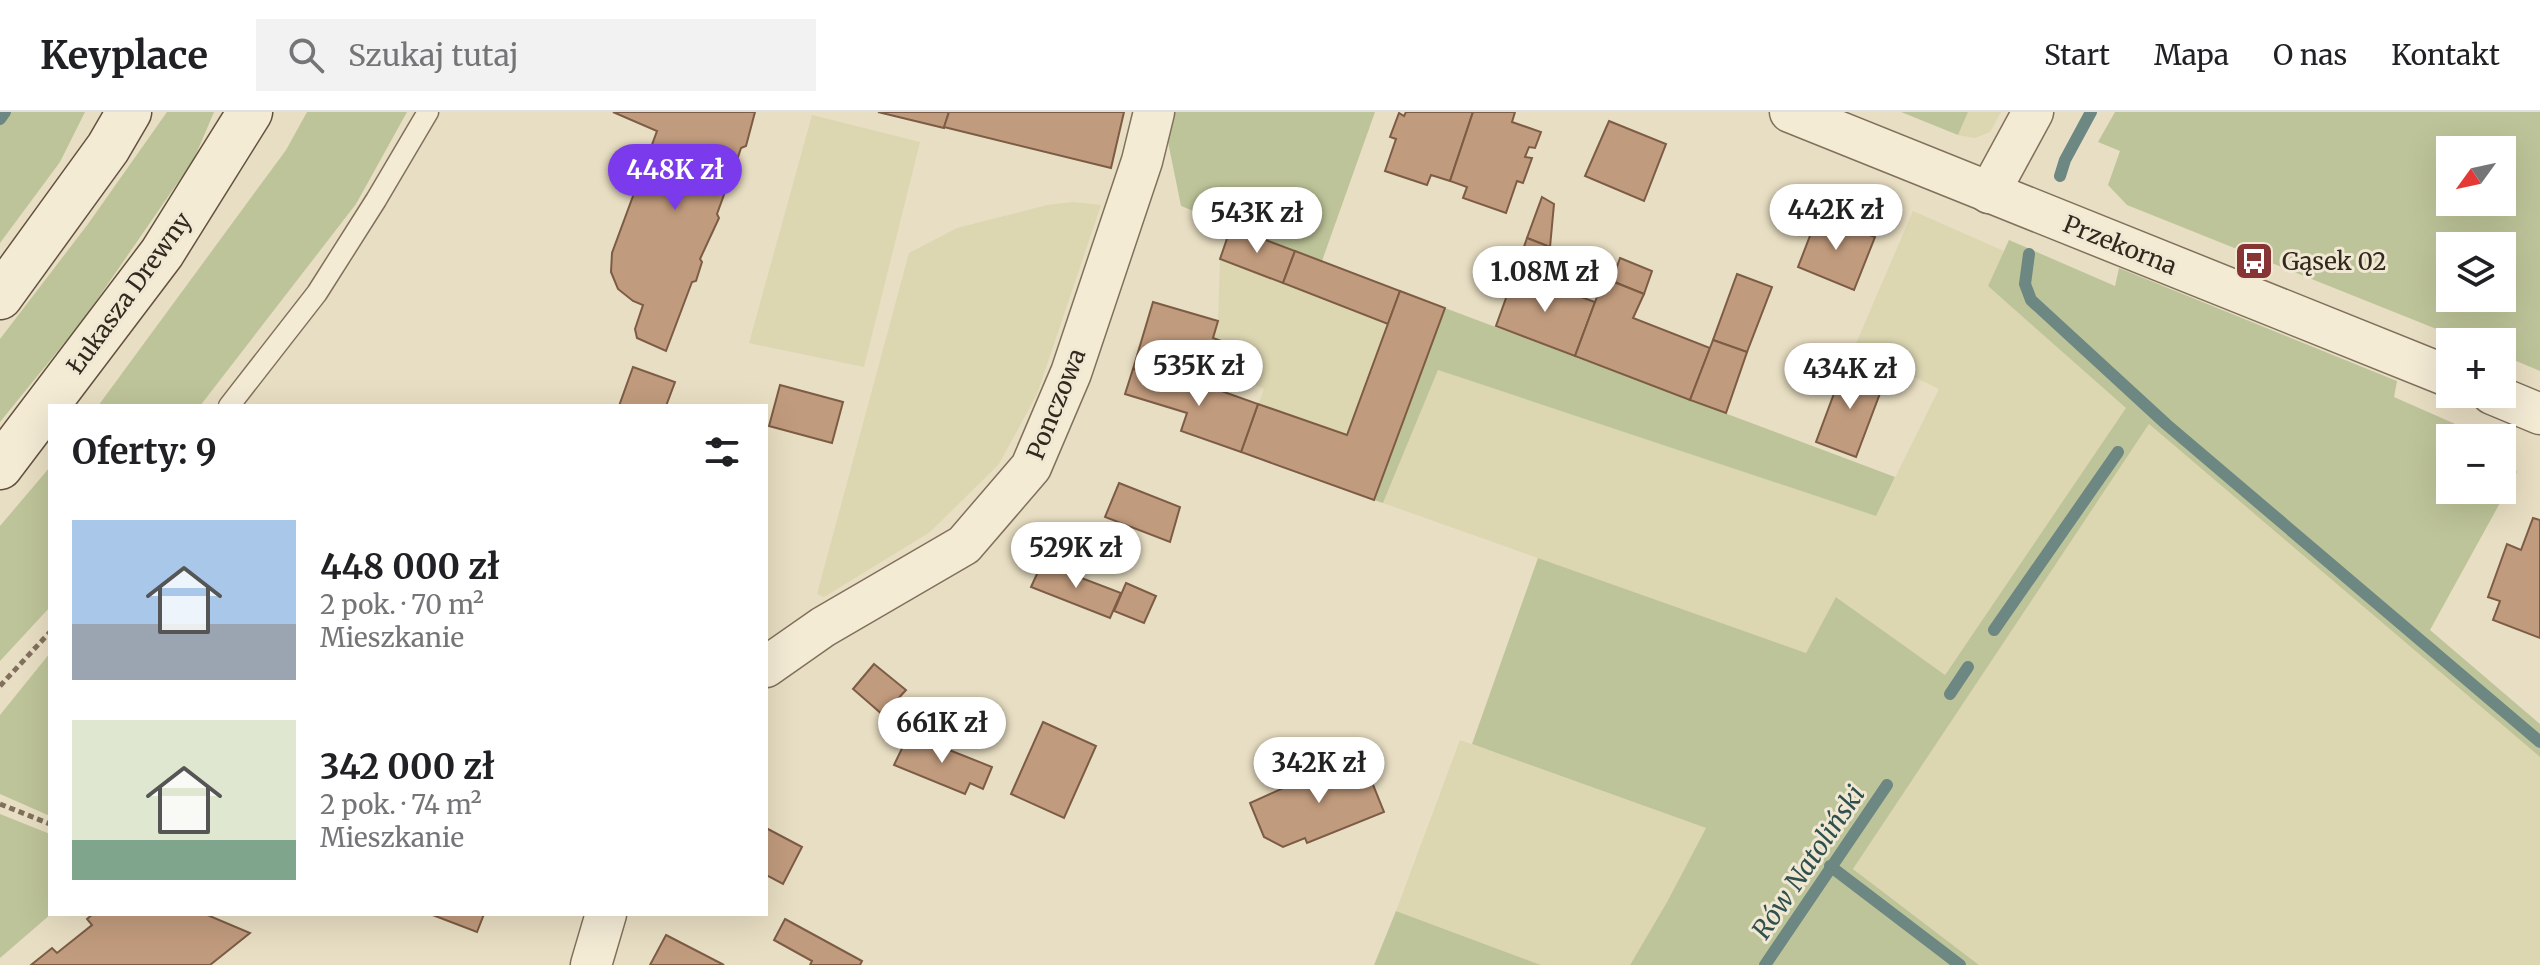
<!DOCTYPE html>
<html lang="pl">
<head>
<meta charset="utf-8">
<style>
	body { margin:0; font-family:Merriweather,serif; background:#f2f2f2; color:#202124; height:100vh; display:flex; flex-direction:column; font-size:30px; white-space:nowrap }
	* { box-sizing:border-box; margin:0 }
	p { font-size:26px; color:#757577 }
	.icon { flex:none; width:44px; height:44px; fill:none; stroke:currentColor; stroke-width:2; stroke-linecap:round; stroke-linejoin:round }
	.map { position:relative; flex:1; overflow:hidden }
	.side { position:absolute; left:48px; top:292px; width:720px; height:512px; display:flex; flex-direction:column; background:#fff; border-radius:0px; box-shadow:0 8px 32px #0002 }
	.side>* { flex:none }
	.needle { width:52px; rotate:237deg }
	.tools { position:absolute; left:2436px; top:24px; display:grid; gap:16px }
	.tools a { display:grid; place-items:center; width:80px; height:80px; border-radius:0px; background:#fff; box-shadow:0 8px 32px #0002; font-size:40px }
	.price { position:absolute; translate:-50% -68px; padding:0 18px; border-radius:28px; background:#fff; color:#222; font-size:26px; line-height:52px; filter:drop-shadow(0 2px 4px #0008) }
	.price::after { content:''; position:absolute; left:50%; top:48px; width:24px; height:18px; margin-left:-12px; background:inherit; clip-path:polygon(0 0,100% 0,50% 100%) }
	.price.current { background:#7c3aed; color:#fff }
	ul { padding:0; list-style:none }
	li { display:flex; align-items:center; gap:24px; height:200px; padding:0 24px }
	li span { display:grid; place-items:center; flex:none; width:224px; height:160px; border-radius:0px; color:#555 }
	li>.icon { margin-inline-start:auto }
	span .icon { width:96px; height:96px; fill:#fffc; stroke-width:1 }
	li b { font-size:34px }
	h2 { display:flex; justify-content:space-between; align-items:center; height:96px; padding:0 24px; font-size:34px }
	header { display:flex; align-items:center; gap:48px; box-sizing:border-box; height:112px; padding:0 40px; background:#fff; border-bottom:2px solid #e0e0e0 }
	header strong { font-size:38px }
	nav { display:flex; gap:44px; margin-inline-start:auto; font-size:28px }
	.search { width:560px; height:72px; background:#f2f2f2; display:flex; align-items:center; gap:20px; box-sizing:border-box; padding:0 28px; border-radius:0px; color:#757577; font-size:30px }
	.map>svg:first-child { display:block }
	.farmland { fill:#dcd6b1 }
	.green { fill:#bec499; fill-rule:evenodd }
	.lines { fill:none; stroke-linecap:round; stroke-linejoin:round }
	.stream { stroke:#6d8882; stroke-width:12 }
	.building { fill:#c19b7d; stroke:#7c5c45; stroke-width:2 }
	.service-casing { stroke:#80705c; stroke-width:23 }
	.minor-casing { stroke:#80705c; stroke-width:43 }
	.secondary-casing { stroke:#62513f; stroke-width:47 }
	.path { stroke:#80705c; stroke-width:5; stroke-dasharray:6 4; stroke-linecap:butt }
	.service { stroke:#f4ebd5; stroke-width:20 }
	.minor { stroke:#f4ebd5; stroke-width:40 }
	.secondary { stroke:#f4ebd5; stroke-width:44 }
	.labels { text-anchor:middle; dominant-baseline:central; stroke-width:6; stroke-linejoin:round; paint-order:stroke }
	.street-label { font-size:24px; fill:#32281e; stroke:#f0e8d2 }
	.poi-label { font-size:24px; fill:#32281e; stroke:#f0e8d2; text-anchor:start }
	.water-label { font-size:26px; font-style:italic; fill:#2f504e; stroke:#f0e8d2 }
</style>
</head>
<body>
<header>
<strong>Keyplace</strong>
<div class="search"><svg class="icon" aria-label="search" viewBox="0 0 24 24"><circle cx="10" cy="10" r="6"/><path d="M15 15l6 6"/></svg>Szukaj tutaj</div>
<nav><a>Start</a><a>Mapa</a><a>O nas</a><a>Kontakt</a></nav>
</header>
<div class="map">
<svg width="2540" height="853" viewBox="0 0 2540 853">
	<rect width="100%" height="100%" fill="#e8dec3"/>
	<g class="farmland">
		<polygon points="1968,0 2001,0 1990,20 1975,26 1958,23"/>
		<polygon points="812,3 920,30 864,255 749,231"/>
		<polygon points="1073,90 1101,93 1037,282 999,352 930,420 824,485 817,482 909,141 957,116 1047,93"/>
		<polygon points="1913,99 2004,139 1988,174 2127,296 1944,564 1837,485 1806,541 1383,391 1438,258 1876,404 1939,277 1854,236"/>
		<polygon points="1231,115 1445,196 1374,388 1241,340 1264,277 1215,255 1223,230 1213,226 1218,209 1220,147"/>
		<polygon points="2149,312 2540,645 2540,853 1979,853 1853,757"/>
		<polygon points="1460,628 1706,716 1667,790 1630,853 1541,853 1396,799"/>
	</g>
	<g class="green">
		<polygon points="0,0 85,0 60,50 0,131"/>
		<polygon points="167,0 214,0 194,47 83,208 0,310 0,227 88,112"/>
		<polygon points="307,0 407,0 356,92 200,294 98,294 286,38"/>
		<polygon points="1175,0 1375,0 1322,149 1181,94 1168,30"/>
		<polygon points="1901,0 1968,0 1958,23"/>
		<path d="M2115 0H2540V259L2502 243V230H2469L2127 93 2108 73 2120 39 2098 30ZM2450 38H2502V90H2450ZM2450 134H2502V186H2450Z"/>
		<polygon points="2009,128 2115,174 2119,156 2397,269 2394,285 2487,326 2450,326 2450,378 2502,378 2502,335 2517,360 2430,518 2540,612 2540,645 2149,312 1853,757 1979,853 1630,853 1667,790 1706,716 1472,632 1538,446 1806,541 1836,485 1945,563 2126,296 1988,174"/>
		<polygon points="1445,196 1895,365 1876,404 1438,258 1383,391 1374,388"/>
		<polygon points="50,355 50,495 0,549 0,414"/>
		<polygon points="50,541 50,704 0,682 0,603"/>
		<polygon points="0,702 50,722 51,802 0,846"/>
		<polygon points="1396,799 1541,853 1374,853"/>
	</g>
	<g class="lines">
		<g class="stream">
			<polyline points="0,7 5,0"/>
			<polyline points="2060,64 2065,48 2091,0"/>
			<polyline points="2029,142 2025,172 2031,188 2166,312 2540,630"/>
			<polyline points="1994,518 2118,340"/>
			<polyline points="1950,582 1968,555"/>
			<polyline points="1830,754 1960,853"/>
			<polyline points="1765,853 1887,673"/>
		</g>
	</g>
	<g class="building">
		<polygon points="613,0 755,0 746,34 741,36 734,57 736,61 729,79 725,80 717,102 719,106 700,147 702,150 696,169 692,170 666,239 637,226 635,217 643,193 633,189 618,177 611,160 612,141 657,19"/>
		<polygon points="878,0 949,0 944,16"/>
		<polygon points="949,0 1124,0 1111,56 944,15"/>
		<polygon points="1406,0 1473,0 1450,69 1431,63 1427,73 1385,59 1396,27 1390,25 1399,1 1404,4"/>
		<polygon points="1473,0 1515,0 1512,10 1541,20 1535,36 1529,35 1525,45 1532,46 1523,71 1517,69 1506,101 1463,86 1467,75 1450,69"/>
		<polygon points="1609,9 1666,32 1644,89 1585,64"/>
		<polygon points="1542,85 1554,92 1550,135 1527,126"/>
		<polygon points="1818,103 1875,125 1854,178 1798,155"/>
		<polygon points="1231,115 1295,139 1283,171 1220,147"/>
		<polygon points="1527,126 1550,135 1537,168 1515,161"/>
		<polygon points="1295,139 1400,179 1388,212 1283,171"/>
		<polygon points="1620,146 1652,159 1644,182 1612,169"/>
		<polygon points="1515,161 1595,190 1575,244 1496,214"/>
		<polygon points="1737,162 1772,175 1747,240 1713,228"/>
		<polygon points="1604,166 1644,182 1633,206 1710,236 1690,288 1575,244"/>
		<polygon points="1400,179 1445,196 1374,388 1241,340 1258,292 1347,323"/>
		<polygon points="1153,190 1218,209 1213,226 1224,230 1215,255 1206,252 1197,277 1133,257"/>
		<polygon points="1713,228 1747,240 1726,301 1690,288"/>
		<polygon points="1845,252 1885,268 1856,345 1816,330"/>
		<polygon points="633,255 675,270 666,294 619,294"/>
		<polygon points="1133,257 1197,277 1199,271 1258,292 1241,340 1181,319 1187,301 1125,282"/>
		<polygon points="780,273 843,290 832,331 769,314"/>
		<polygon points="1119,371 1180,395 1170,430 1105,405"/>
		<polygon points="2533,406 2540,408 2540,526 2493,508 2500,489 2488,485 2507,432 2521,438"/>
		<polygon points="1042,451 1121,481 1110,506 1031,475"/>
		<polygon points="1126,471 1156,484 1144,511 1114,499"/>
		<polygon points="874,552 906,578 883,603 853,577"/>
		<polygon points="1043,610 1096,634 1064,706 1011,682"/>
		<polygon points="909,622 992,655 983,677 970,671 965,682 894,653"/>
		<polygon points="1361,643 1384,700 1307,731 1305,726 1283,735 1264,725 1250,691 1310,664 1311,667 1325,661 1324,658"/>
		<polygon points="766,716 802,735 783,772 766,763"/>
		<polygon points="93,802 205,802 250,821 210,853 31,853 52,836 57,841 92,813 87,807"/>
		<polygon points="430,802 484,802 477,820"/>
		<polygon points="785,807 862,849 860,853 810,853 812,849 774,828"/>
		<polygon points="666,823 724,853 650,853"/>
	</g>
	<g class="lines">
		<g class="service-casing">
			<polyline id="service" points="229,294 317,181 376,88 428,0"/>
		</g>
		<g class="minor-casing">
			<g id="minor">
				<polyline points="1790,0 2450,265"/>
				<polyline points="1989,81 2033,0"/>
				<polyline points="2492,282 2540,302"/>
				<polyline points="766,555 823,515 964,433 1031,355 1071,261 1142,49 1154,0"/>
				<polyline points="591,853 606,802"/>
			</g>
		</g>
		<g class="secondary-casing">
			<g id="secondary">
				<polyline points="0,185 108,36 129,0"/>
				<polyline points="0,355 162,141 250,0"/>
			</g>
		</g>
		<g class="path">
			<polyline points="0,574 50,520"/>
			<polyline points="0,692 50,712"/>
		</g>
		<use href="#service" class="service"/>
		<use href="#minor" class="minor"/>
		<use href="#secondary" class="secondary"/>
	</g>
	<defs>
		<g id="bus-square" transform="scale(2)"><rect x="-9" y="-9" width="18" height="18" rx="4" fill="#873534" stroke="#f0e8d2"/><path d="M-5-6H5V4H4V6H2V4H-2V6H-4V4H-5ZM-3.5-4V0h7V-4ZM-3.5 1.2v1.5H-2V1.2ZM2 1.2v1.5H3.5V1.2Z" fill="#fff"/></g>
	</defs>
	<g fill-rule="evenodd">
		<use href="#bus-square" x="2254" y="149"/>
	</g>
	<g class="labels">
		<g class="street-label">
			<text transform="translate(2120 133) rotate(22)">Przekorna</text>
			<text transform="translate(129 181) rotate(-54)">Łukasza Drewny</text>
			<text transform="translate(1056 292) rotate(-68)">Ponczowa</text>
		</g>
		<g class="poi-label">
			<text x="2282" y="149">Gąsek 02</text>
		</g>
		<g class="water-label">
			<text transform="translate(1808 750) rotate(-56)">Rów Natoliński</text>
		</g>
	</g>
</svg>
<div class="tools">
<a><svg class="needle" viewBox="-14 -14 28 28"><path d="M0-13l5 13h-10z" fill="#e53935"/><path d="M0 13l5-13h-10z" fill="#757577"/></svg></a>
<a><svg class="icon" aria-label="layers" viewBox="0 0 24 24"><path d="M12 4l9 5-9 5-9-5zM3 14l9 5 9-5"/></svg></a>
<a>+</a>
<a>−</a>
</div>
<b class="price current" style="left:675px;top:100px">448K zł</b>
<b class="price" style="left:1836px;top:140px">442K zł</b>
<b class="price" style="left:1257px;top:143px">543K zł</b>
<b class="price" style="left:1545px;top:202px">1.08M zł</b>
<b class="price" style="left:1199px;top:296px">535K zł</b>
<b class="price" style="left:1850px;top:299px">434K zł</b>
<b class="price" style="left:1076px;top:478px">529K zł</b>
<b class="price" style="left:942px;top:653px">661K zł</b>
<b class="price" style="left:1319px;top:693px">342K zł</b>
<section class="side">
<h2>Oferty: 9<svg class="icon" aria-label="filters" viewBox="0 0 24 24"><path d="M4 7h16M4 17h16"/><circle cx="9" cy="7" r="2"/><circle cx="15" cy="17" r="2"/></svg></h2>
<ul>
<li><span style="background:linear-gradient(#a9c7e8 65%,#9aa5b1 0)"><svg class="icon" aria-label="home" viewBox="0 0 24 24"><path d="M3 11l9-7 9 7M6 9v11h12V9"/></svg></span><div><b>448 000 zł</b><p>2 pok. · 70 m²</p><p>Mieszkanie</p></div></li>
<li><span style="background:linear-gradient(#dfe7d0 75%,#7fa58c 0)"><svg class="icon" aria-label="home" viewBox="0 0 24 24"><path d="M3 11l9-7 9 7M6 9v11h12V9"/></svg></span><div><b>342 000 zł</b><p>2 pok. · 74 m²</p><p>Mieszkanie</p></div></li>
</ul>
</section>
</div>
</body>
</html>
